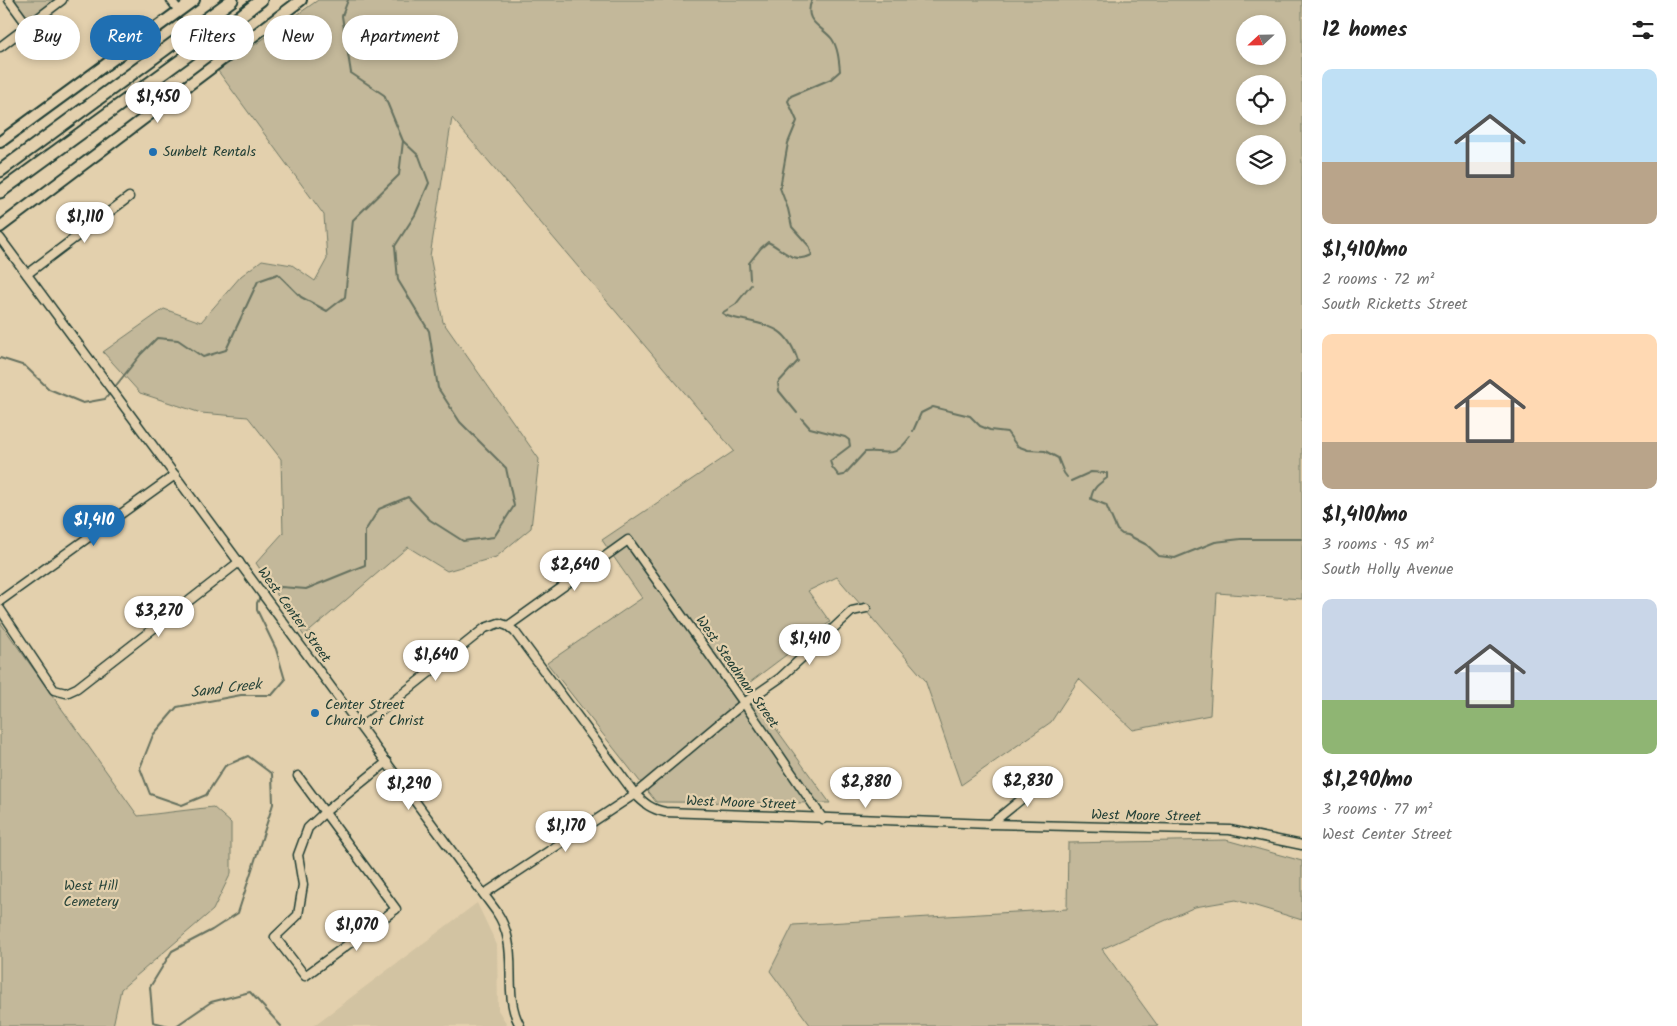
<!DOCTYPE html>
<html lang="en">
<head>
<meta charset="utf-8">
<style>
	body { margin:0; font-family:Kalam,sans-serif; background:#f2f2f2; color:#222; height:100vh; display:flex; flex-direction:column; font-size:19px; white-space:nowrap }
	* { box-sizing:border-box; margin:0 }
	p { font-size:16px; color:#767676 }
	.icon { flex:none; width:28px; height:28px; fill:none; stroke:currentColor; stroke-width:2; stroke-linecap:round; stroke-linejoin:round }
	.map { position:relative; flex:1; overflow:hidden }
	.sheet { display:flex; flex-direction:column; background:#fff; width:375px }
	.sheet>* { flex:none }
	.hud { position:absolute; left:15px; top:15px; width:475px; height:45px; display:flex; gap:10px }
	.needle { width:32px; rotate:248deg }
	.controls { position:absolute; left:1236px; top:15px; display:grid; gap:10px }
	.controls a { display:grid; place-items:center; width:50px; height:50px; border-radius:50%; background:#fff; box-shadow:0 2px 8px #0003; font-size:25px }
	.price { position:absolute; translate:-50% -42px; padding:0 11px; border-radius:18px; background:#fff; color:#222; font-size:16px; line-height:32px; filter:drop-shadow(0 1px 2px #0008) }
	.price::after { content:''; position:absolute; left:50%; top:30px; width:15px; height:11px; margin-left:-8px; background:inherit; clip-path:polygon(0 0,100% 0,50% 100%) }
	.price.active { background:#1f6fb2; color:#fff }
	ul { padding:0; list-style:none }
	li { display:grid; align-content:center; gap:10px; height:265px; padding:0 20px }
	li span { display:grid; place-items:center; height:155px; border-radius:10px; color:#555 }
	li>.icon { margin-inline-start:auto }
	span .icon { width:90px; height:90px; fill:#fffc; stroke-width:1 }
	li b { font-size:21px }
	h2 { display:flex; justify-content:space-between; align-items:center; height:60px; padding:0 20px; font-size:21px }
	.tag { padding:0 18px; border-radius:22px; background:#fff; box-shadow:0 2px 8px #0003; font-size:18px; line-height:45px }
	.tag.active { background:#1f6fb2; color:#fff }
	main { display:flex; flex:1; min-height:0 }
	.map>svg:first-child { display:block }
	.built { fill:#d2c3a2 }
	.green { fill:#c3b89a; stroke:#717a67; fill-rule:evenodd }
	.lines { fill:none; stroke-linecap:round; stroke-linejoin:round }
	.stream { stroke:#65715f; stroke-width:2 }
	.minor-casing { stroke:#1f3d34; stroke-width:11 }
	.major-casing { stroke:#1f3d34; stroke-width:14 }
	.highway-casing { stroke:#1f3d34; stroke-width:15 }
	.minor { stroke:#e3d0ad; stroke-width:8 }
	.major { stroke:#e3d0ad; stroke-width:10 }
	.highway { stroke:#e3d0ad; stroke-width:11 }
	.poi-dot { fill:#1f6fb2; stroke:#e3d0ad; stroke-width:2 }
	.labels { text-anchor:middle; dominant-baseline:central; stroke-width:4.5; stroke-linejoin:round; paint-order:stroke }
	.poi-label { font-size:14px; fill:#1f3d34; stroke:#e3d0ad; text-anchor:start }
	.street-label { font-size:14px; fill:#1f3d34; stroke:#e3d0ad }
	.park-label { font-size:14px; fill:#274339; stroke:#e3d0ad }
	.water-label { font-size:15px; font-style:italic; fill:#2b463b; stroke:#e3d0ad }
</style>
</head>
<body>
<main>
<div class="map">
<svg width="1302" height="1026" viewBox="0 0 1302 1026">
	<rect width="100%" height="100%" fill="#e3d0ad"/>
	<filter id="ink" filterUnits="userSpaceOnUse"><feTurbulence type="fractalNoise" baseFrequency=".02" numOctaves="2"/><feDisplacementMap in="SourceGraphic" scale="10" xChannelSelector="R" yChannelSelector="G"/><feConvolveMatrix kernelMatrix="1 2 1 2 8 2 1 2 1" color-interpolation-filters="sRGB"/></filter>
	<g filter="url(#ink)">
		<polygon class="built" points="477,903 497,945 498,1010 508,1026 313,1026"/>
		<g class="green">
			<polygon points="14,0 56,0 28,20"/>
			<path d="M318 0H1302V599L1217 593 1210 715 1133 730 1079 679 1051 722 961 785 925 680 837 577 808 591 830 622 745 686 830 803 656 802 547 663 642 598 602 540 734 451 452 118 430 256 443 322 539 459 531 528 496 557 447 571 408 547 304 636 256 563 283 533 281 459 248 417 201 413 140 393 103 352 164 309 201 322 241 276 262 260 292 265 315 281 327 259 324 215 218 71ZM1245 24H1278V56H1245ZM1245 84H1278V116H1245ZM1245 144H1278V176H1245Z"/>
			<polygon points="0,622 138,816 213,807 231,823 231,873 213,910 121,989 113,1026 0,1026"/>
			<polygon points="1226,840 1302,861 1302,920 1236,900 1195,907 1102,949 1158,1026 811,1026 770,971 793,925 1067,909 1068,843"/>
		</g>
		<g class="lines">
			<g class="stream">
				<path d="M750 279 749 263 761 248 768 242C783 249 793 265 812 255L809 246 792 227 788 209 780 188 788 143 797 121 788 101 791 96 831 79 840 71C839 60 838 48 832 39 822 26 802 22 812 0"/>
				<path d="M751 285 736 304 722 313C728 318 736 318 744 320 774 326 788 330 798 361L778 383 779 391 797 413"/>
				<polyline points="0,358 25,366 49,389 83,403 105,399 111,392"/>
				<polyline points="114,388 141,354 157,338 178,340 203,357 226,350 258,281 278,274 301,297 327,311 345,297 353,220 399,175 403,141 384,95 351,73 342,16 348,0"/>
				<path d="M802 419 810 428 845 437 849 440 850 446 830 461 832 467 839 476 844 475 865 452C890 450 893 460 910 437"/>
				<polyline points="913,431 921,413 933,407 970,416 980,426 990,430 1007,432 1017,446 1028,450 1045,451 1058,458 1064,473 1067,477"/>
				<path d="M1071 481 1091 472 1107 473V478C1099 484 1092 488 1091 499L1106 505 1117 530 1122 534 1128 535 1147 545 1159 556 1175 558 1215 542 1241 539H1302"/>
				<polyline points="265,593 281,587 306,589 365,565 365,531 379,509 408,497 430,520 463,541 494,537 514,506 506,468 460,422 438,388 429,331 398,280 395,246 415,215 429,183 419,156 403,141"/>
				<polyline points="169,1026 153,1022 150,987 172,951 212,930 238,913 273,804 272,774 248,756 225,766 206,795 182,805 150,794 140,768 153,735 177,707 241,695 272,695 285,680 276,649 257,610 257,603 261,595"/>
				<polyline points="176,1026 211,1002 250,992 281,1026"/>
			</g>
			<g class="minor-casing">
				<g id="minor">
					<polyline points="9,0 28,26"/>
					<polyline points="171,0 179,11"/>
					<polyline points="0,47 62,0"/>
					<path d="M0 238 496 911C502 920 506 929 508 940 514 968 505 999 520 1026"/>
					<polyline points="27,274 129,197"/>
					<polyline points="0,601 175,475"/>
					<polyline points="0,609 54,690 66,693 77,688 239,562"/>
					<path d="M508 626 515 632 635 794C645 804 651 809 665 812L991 824 1230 830 1302 845"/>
					<polyline points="361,727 485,628 499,623 508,626 628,540 744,703 823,819"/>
					<polyline points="298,776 396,909 305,976 275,937 298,915 303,885 298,855 308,828 325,812 387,762"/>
					<polyline points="991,824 1051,775"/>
					<polyline points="484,894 635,794 744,703 780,678 852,611 866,608"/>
				</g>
			</g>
			<g class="major-casing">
				<g id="major">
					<polyline points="0,142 194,0"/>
					<polyline points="0,227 301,0"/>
				</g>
			</g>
			<g class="highway-casing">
				<g id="highway">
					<polyline points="0,171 232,0"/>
					<polyline points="0,192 210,39 261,0"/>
				</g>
			</g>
			<use href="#minor" class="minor"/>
			<use href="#major" class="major"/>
			<use href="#highway" class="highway"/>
		</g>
	</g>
	<g class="poi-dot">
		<circle cx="153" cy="152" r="5"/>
		<circle cx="315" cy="713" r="5"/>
	</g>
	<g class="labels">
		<g class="poi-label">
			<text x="163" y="152">Sunbelt Rentals</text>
			<text x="325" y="705">Center Street<tspan x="325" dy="16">Church of Christ</tspan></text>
		</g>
		<g class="street-label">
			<text transform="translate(294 615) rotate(54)">West Center Street</text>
			<text transform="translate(737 672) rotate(55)">West Steadman Street</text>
			<text transform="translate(741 803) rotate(2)">West Moore Street</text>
			<text transform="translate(1146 816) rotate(1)">West Moore Street</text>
		</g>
		<g class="park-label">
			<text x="91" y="886">West Hill<tspan x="91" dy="16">Cemetery</tspan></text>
		</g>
		<g class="water-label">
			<text transform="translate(226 689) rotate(-7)">Sand Creek</text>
		</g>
	</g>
</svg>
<div class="controls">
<a><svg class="needle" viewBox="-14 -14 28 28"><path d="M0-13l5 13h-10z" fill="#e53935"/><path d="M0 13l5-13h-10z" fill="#767676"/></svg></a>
<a><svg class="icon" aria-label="locate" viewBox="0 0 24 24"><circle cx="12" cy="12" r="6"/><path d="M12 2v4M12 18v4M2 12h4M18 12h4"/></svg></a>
<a><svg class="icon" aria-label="layers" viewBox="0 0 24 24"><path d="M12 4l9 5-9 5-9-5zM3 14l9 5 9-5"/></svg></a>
</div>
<b class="price" style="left:158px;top:124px">$1,450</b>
<b class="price" style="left:85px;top:244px">$1,110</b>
<b class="price active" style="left:94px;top:547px">$1,410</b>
<b class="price" style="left:575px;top:592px">$2,640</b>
<b class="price" style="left:159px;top:638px">$3,270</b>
<b class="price" style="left:810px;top:666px">$1,410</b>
<b class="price" style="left:436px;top:682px">$1,640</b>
<b class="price" style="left:1028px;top:808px">$2,830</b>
<b class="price" style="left:866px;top:809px">$2,880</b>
<b class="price" style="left:409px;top:811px">$1,290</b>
<b class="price" style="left:566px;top:853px">$1,170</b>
<b class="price" style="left:357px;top:952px">$1,070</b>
<div class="hud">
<a class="tag">Buy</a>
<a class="tag active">Rent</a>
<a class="tag">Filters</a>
<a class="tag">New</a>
<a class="tag">Apartment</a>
</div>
</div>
<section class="sheet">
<h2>12 homes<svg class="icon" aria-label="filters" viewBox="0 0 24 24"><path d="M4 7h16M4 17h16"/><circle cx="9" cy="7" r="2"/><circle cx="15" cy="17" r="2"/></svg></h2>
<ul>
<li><span style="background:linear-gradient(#bfe0f5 60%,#b9a48a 0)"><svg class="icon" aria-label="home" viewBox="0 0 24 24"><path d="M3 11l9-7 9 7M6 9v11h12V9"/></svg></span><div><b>$1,410/mo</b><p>2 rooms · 72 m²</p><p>South Ricketts Street</p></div></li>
<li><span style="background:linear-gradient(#ffd9b3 70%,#b9a48a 0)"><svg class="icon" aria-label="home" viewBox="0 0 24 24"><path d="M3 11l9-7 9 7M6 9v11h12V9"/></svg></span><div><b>$1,410/mo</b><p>3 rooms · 95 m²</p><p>South Holly Avenue</p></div></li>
<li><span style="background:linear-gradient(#c9d6e8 65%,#8fb573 0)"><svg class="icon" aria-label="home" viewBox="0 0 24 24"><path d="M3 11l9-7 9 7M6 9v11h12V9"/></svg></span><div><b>$1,290/mo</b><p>3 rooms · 77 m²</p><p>West Center Street</p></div></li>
</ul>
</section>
</main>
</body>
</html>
